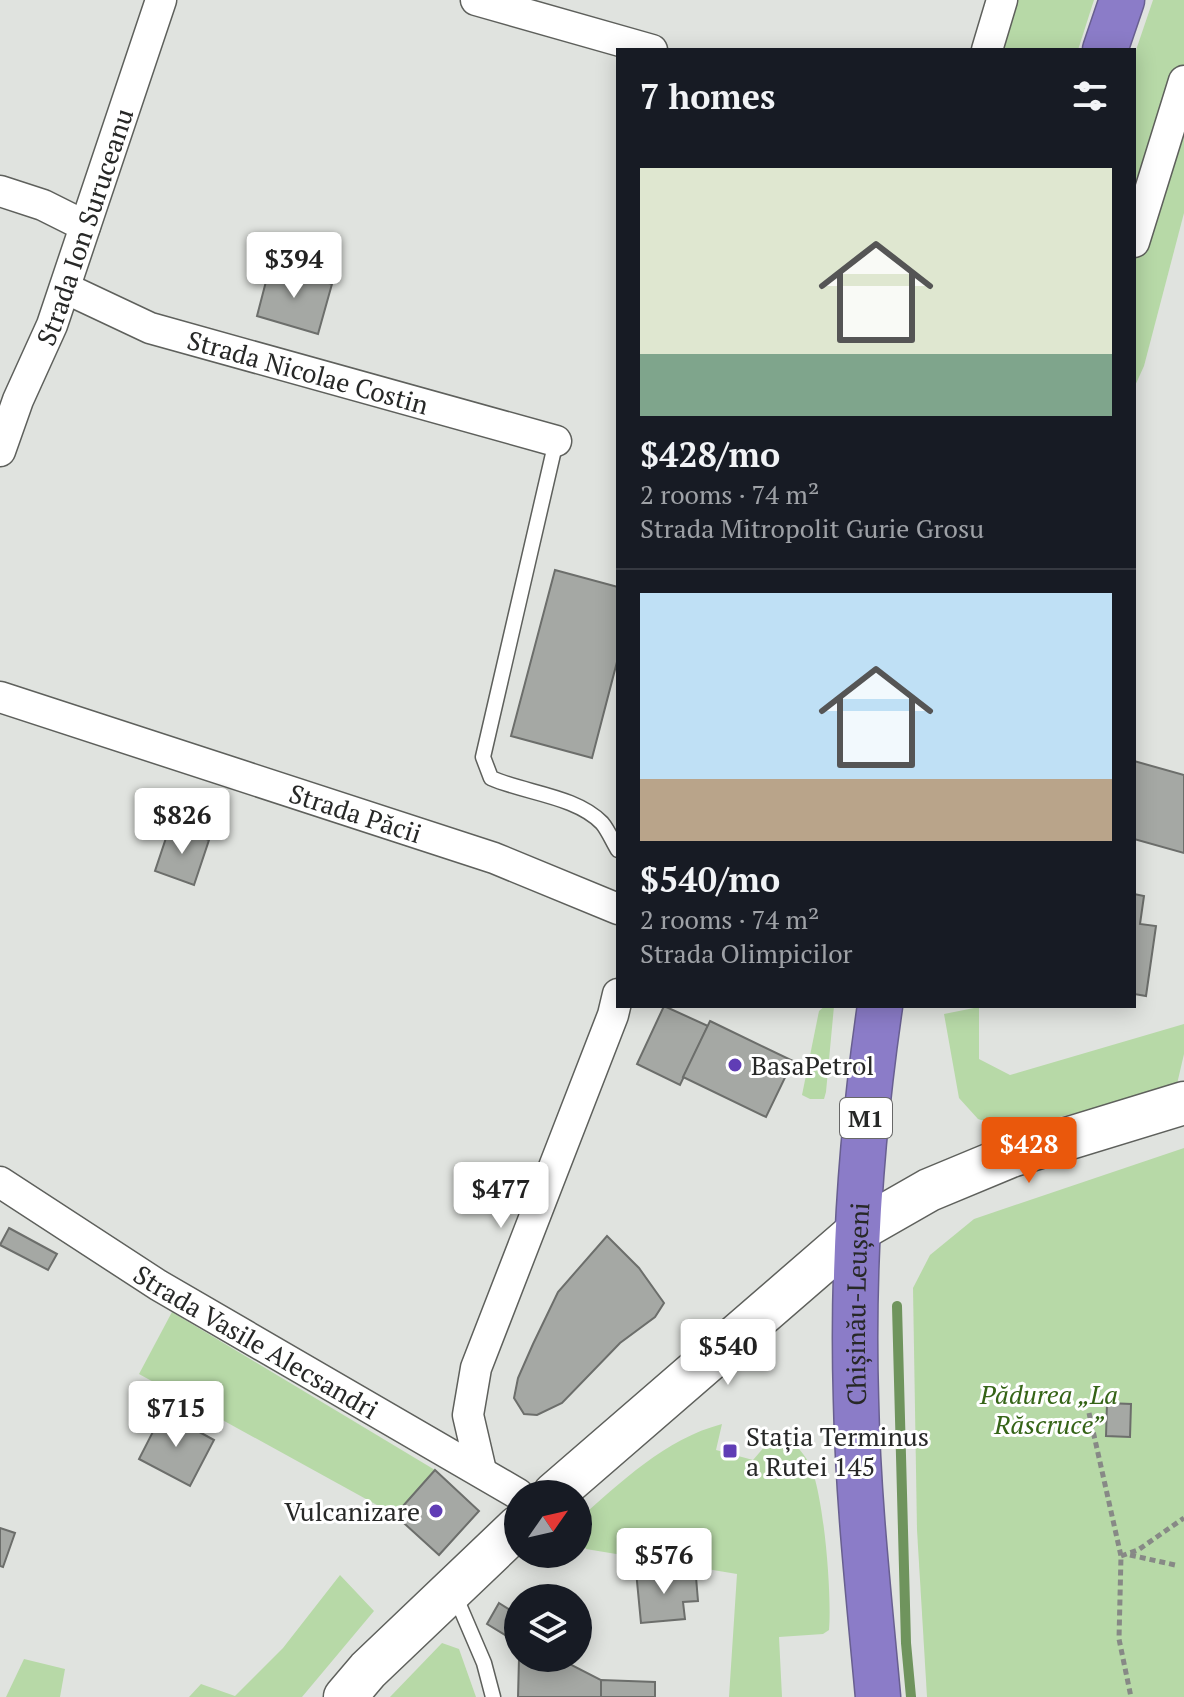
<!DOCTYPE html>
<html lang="en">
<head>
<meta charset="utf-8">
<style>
	body { margin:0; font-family:"PT Serif",serif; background:#20242c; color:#f1f3f6; height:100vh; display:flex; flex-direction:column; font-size:30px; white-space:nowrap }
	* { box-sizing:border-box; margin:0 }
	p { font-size:26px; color:#9ea1a6 }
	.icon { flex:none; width:44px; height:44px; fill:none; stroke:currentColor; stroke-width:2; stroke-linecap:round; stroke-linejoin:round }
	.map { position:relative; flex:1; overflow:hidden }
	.sheet { position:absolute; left:616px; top:48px; width:520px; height:960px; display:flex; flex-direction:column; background:#171b24; border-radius:0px; box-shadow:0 4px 20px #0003 }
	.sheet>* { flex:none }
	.needle { width:52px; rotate:56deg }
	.controls { position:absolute; left:504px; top:1480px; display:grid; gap:16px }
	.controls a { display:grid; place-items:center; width:88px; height:88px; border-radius:50%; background:#171b24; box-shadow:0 4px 20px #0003; font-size:40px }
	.price { position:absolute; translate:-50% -68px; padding:0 18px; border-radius:8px; background:#fff; color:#222; font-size:26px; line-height:52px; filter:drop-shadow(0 2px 4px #0008) }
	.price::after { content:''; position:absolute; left:50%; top:48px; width:24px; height:18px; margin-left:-12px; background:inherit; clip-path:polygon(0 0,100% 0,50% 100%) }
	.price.active { background:#ea580c; color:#fff }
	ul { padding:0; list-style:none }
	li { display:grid; align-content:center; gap:16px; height:424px; padding:0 24px }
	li+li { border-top:2px solid #363941 }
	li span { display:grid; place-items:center; height:248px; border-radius:0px; color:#555 }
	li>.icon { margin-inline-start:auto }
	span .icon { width:144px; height:144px; fill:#fffc; stroke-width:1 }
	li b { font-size:34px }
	h2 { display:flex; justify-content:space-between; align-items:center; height:96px; padding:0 24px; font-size:34px }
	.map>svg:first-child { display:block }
	.green { fill:#b7d9a7 }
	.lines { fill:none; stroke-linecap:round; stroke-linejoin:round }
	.stream { stroke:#6f945d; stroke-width:10 }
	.building { fill:#a5a8a4; stroke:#6c6e6b; stroke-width:2 }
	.lane-casing { stroke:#5e605c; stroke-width:17 }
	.street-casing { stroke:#5e605c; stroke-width:33 }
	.secondary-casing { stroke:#5e605c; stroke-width:45 }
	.highway-casing { stroke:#685f90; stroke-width:47 }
	.path { stroke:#878986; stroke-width:5; stroke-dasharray:6 4; stroke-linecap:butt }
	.lane { stroke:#fff; stroke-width:14 }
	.street { stroke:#fff; stroke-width:30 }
	.secondary { stroke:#fff; stroke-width:42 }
	.highway { stroke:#8b7cc8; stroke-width:44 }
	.poi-dot { fill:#603db5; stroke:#fff; stroke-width:3 }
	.labels { text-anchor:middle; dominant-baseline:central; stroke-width:6; stroke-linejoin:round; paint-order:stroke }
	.shield { fill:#fff; stroke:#686868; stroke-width:2 }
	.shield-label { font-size:24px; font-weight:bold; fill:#272827 }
	.street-label { font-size:26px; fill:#272827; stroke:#fff }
	.poi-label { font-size:26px; fill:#272827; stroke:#fff; text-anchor:start }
	.park-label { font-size:26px; font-style:italic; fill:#356417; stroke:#fff }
</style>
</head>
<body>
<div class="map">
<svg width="1184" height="1697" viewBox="0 0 1184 1697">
	<rect width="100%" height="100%" fill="#e0e3df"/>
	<g class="green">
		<polygon points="1018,0 1094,0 1078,50 1002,50"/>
		<polygon points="1153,0 1184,0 1184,213 1144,366 1134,388 1134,56"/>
		<polygon points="825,1006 834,1006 826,1092 824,1099 810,1099 802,1095 819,1011"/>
		<polygon points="979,1007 979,1059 1010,1075 1184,1024 1184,1054 1177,1084 1135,1099 1009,1129 978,1119 959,1098 944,1014"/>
		<polygon points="1184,1148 1184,1697 927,1697 917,1530 913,1288 930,1255 974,1219"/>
		<polygon points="172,1312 435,1470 395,1515 139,1374"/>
		<path d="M722 1424 716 1450 753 1460 779 1430C790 1439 802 1450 809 1463 824 1491 832 1596 829 1630L823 1634 779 1637 782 1697H729L737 1574 586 1549 578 1534V1520C621 1482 665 1439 722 1424Z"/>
		<polygon points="340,1575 374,1611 302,1697 189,1697 201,1684 235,1696 283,1648"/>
		<polygon points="442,1643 459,1649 476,1697 390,1697"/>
		<polygon points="24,1659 65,1669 60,1697 6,1697"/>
	</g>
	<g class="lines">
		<polyline class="stream" points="897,1306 906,1643 911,1697"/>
	</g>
	<g class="building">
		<polygon points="270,266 332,284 318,334 257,316"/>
		<polygon points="555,570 618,587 618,658 592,758 511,736"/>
		<polygon points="1134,761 1184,775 1184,853 1134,839"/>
		<polygon points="170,826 209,840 194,885 155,871"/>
		<polygon points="1134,894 1144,896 1140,924 1156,926 1146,996 1134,994"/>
		<polygon points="664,1006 708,1026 680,1085 637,1064"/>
		<polygon points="710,1021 793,1061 766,1117 683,1077"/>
		<polygon points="9,1228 57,1254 48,1270 0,1245"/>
		<polygon points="607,1236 639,1268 664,1303 655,1317 620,1343 562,1403 537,1415 524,1414 514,1398 518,1378 533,1344 558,1292"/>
		<polygon points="1107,1403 1131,1404 1130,1437 1106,1436"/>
		<polygon points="163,1412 214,1440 190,1486 139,1459"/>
		<polygon points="435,1470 479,1511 439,1555 395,1515"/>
		<polygon points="0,1528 15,1533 3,1567 0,1566"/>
		<polygon points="661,1569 661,1579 696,1577 698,1601 683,1602 685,1619 641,1623 636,1571"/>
		<polygon points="499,1603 518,1615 518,1637 515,1641 487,1624"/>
		<polygon points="519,1658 558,1658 601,1680 601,1697 518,1697"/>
		<polygon points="601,1680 655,1682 655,1697 601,1697"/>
	</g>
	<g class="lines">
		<g class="lane-casing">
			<g id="lane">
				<path d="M556 441 483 757 491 778C525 793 576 796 602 823 608 830 613 842 618 850"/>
				<polyline points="454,1593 484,1663 493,1697"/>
			</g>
		</g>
		<g class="street-casing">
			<g id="street">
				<polyline points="476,0 652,50"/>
				<polyline points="987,50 1002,0"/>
				<polyline points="0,191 43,205 85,226"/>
				<polyline points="1134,242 1184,81"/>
				<path id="s1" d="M65 288 150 328 556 441"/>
				<path id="s2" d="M0 451 18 400 52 325 161 0"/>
				<path id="s3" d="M0 697 494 858 618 909"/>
				<path id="s4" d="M0 1182 158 1285 518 1494"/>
				<polyline points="481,1471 468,1415 476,1368 613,1015 618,994"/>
			</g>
		</g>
		<g class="secondary-casing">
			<g id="secondary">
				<polyline points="554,1494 859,1230 929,1190 1011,1156 1184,1103"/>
				<polyline points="345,1697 368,1670 518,1527"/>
			</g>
		</g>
		<g class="highway-casing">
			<g id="highway">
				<polyline points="1105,50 1122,0"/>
				<path id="s5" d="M878 1697C869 1598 858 1499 856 1400 852 1269 861 1136 880 1006"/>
			</g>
		</g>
		<g class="path">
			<polyline points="1089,1413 1121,1556 1119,1639 1131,1697"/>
			<polyline points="1130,1555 1175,1565"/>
			<polyline points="1121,1556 1138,1550 1184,1518"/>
		</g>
		<use href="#lane" class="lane"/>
		<use href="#street" class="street"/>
		<use href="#secondary" class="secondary"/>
		<use href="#highway" class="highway"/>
	</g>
	<g class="poi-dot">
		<circle cx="735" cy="1065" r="8"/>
		<rect x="722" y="1443" width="16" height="16" rx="4"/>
		<circle cx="436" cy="1511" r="8"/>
	</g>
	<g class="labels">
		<rect class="shield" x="840" y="1098" width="52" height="40" rx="6"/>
		<g class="shield-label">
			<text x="866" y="1118">M1</text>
		</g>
		<g class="street-label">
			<text stroke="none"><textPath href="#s2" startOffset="240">Strada Ion Suruceanu</textPath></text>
			<text stroke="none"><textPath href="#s1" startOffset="258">Strada Nicolae Costin</textPath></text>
			<text stroke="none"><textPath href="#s3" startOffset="374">Strada Păcii</textPath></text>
			<text stroke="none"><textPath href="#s5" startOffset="394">Chișinău-Leușeni</textPath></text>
			<text stroke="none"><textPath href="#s4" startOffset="302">Strada Vasile Alecsandri</textPath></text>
		</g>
		<g class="poi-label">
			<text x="751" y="1065">BasaPetrol</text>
			<text x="746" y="1436">Stația Terminus<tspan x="746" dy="30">a Rutei 145</tspan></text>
			<text x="420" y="1511" text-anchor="end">Vulcanizare</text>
		</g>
		<g class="park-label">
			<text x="1049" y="1394">Pădurea „La<tspan x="1049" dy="30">Răscruce”</tspan></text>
		</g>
	</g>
</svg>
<div class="controls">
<a><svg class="needle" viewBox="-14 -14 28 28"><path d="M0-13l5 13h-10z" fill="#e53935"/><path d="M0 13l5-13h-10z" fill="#9ea1a6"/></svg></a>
<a><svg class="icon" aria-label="layers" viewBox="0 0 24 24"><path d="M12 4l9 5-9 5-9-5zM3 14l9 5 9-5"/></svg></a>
</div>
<b class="price" style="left:294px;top:300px">$394</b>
<b class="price" style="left:182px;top:856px">$826</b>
<b class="price active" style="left:1029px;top:1185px">$428</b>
<b class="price" style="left:501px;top:1230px">$477</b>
<b class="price" style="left:728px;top:1387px">$540</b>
<b class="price" style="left:176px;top:1449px">$715</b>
<b class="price" style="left:664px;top:1596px">$576</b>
<section class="sheet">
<h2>7 homes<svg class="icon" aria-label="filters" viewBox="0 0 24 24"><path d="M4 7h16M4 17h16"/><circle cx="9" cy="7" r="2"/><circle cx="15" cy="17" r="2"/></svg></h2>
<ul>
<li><span style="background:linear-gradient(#dfe7d0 75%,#7fa58c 0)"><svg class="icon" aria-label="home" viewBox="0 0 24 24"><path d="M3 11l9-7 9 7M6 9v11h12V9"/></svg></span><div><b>$428/mo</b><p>2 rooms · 74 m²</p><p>Strada Mitropolit Gurie Grosu</p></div></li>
<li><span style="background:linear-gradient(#bfe0f5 75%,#b9a48a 0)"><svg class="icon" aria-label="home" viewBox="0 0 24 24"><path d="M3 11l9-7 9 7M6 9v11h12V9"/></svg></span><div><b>$540/mo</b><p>2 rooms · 74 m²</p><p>Strada Olimpicilor</p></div></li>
</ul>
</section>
</div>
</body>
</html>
